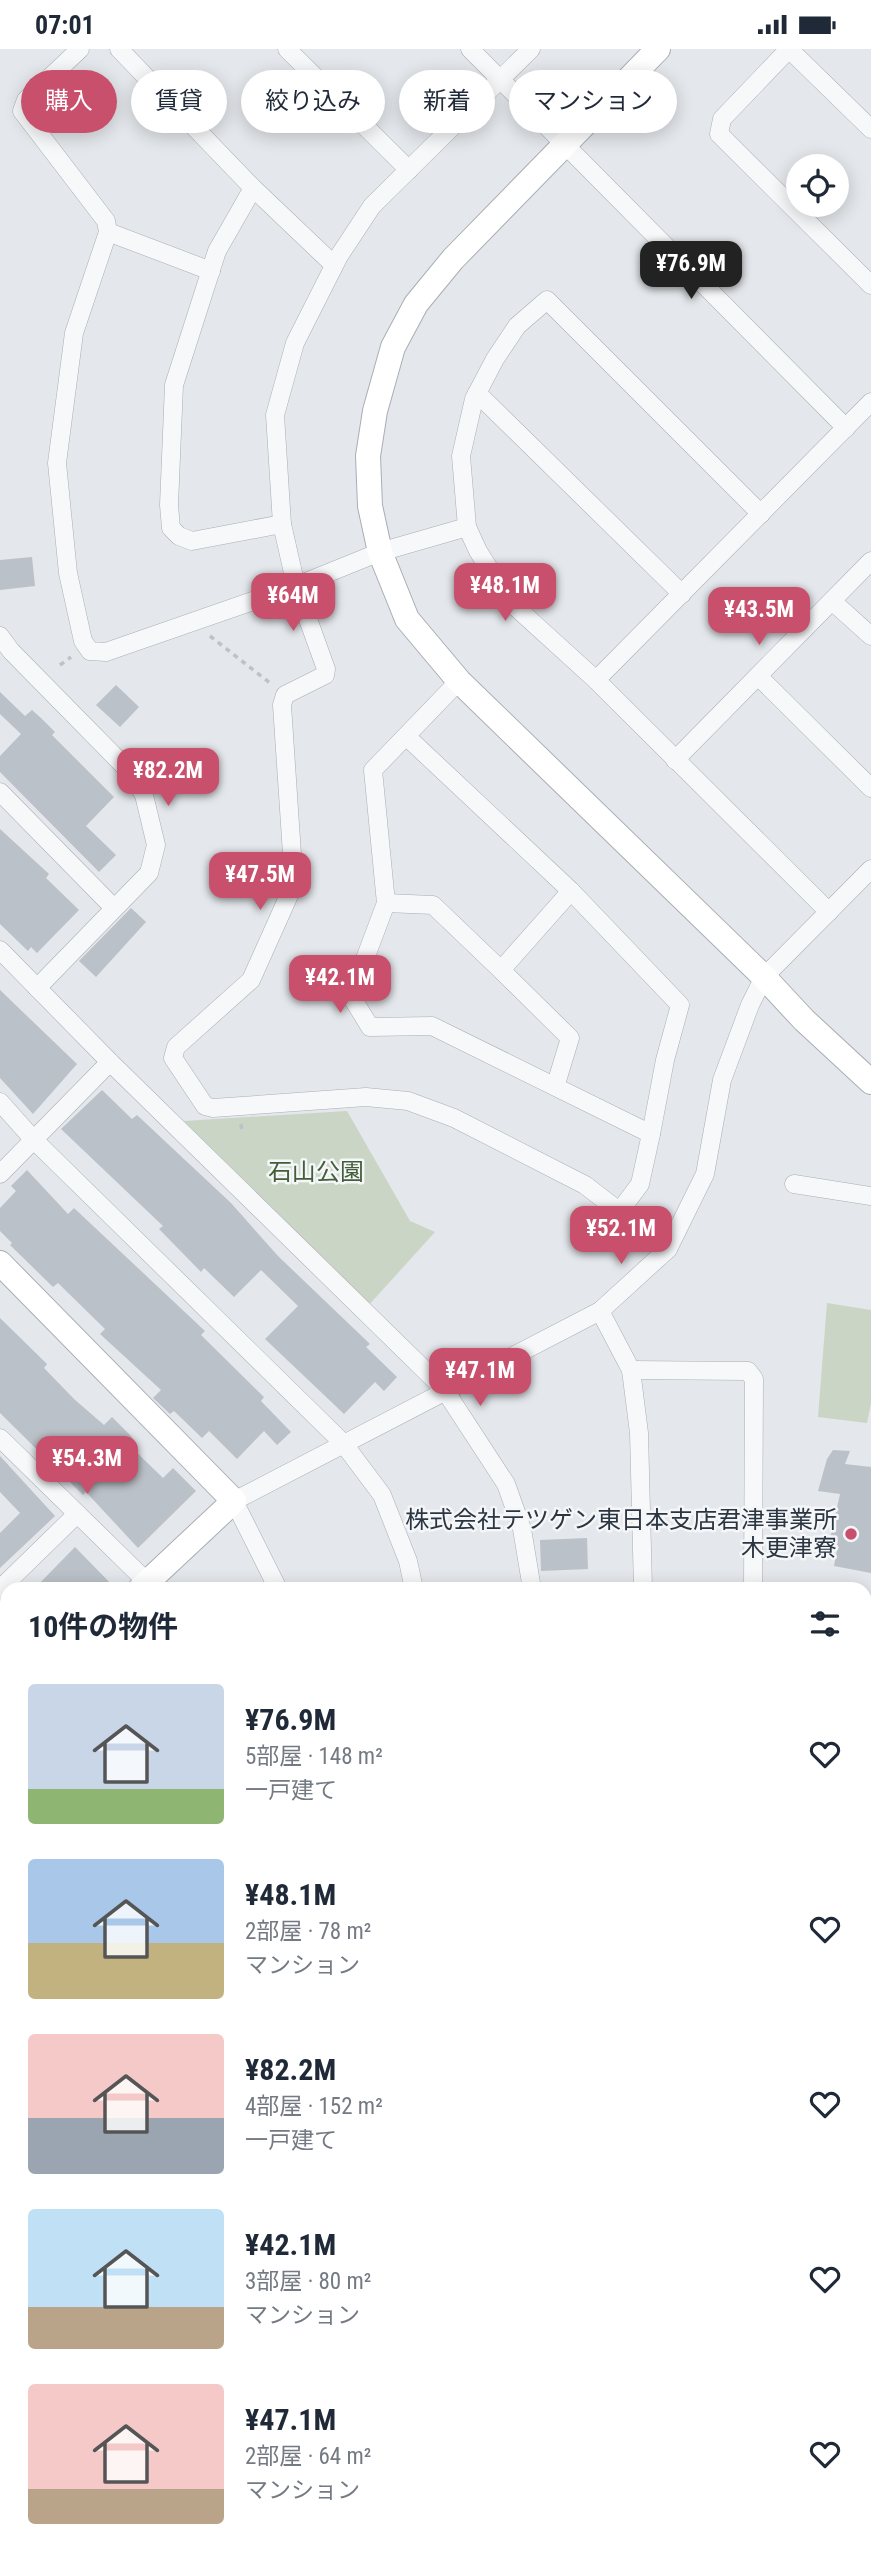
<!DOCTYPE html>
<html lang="ja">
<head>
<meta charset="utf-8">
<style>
	body { margin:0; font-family:"Roboto Condensed","Noto Sans JP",sans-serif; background:#f2f2f3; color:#1f2937; height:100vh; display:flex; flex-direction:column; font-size:26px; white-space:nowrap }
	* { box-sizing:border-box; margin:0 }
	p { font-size:23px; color:#747a83 }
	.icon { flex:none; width:38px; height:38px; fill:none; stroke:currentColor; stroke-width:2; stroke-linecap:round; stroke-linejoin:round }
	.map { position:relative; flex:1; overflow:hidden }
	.drawer { position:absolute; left:0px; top:1533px; width:872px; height:975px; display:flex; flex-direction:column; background:#fff; border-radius:21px 21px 0 0; box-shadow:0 4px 18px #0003 }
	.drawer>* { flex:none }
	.guide { position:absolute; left:21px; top:21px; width:830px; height:63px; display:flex; gap:14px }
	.controls { position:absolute; left:786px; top:105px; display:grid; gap:14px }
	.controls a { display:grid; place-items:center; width:63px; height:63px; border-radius:50%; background:#fff; box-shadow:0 4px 18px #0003; font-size:35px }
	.price { position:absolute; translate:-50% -60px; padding:0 16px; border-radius:14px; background:#c9506c; color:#fff; font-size:23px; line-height:46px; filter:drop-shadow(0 2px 4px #0008) }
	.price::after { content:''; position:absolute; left:50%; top:42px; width:21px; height:16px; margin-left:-10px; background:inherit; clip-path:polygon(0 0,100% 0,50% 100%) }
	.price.active { background:#222; color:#fff }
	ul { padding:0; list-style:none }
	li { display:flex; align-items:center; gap:21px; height:175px; padding:0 28px }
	li span { display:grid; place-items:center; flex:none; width:196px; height:140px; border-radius:7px; color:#555 }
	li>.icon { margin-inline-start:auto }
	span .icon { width:84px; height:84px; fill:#fffc; stroke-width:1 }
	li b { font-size:30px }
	h2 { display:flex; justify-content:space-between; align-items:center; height:84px; padding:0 28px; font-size:30px }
	.chip { padding:0 24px; border-radius:32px; background:#fff; box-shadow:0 4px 18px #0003; font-size:24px; line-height:63px }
	.chip.active { background:#c9506c; color:#fff }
	.status { display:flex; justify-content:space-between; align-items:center; height:49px; padding:0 35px; background:#fff; direction:ltr }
	.status svg { height:19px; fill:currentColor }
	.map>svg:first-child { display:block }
	.green { fill:#cad5c5 }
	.building { fill:#bbc1c8 }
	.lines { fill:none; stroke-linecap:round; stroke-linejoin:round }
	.street-casing { stroke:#a9aeb5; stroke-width:19 }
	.secondary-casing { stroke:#a9aeb5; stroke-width:26 }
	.path { stroke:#bec2c6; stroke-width:3.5; stroke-dasharray:5 5; stroke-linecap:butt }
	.street { stroke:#f7f8f9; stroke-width:18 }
	.secondary { stroke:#fff; stroke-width:24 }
	.poi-dot { fill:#c9506c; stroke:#f4f6f8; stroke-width:2.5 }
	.labels { text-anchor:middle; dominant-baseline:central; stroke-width:5; stroke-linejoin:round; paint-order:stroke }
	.park-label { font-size:24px; fill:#445e3a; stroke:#f4f6f8 }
	.poi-label { font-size:24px; fill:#2c3643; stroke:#f4f6f8; text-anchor:end }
</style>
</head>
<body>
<div class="status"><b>07:01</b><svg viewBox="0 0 49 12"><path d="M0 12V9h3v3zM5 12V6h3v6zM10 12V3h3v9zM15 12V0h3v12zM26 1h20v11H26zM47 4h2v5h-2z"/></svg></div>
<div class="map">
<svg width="871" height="2507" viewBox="0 0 871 2507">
	<rect width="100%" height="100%" fill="#e4e7eb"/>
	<g class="green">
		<polygon points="347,1062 410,1172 435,1183 367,1258 184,1072"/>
		<polygon points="827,1254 871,1261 871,1354 867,1374 818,1368"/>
		<polygon points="0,2423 7,2425 7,2501 190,2501 200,2507 0,2507"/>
	</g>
	<g class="building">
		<polygon points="32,508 35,537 0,541 0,511"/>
		<polygon points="116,636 139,658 120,678 96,656"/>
		<polygon points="0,643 25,667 32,661 41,669 55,683 52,686 114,748 86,777 116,806 99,823 0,723 0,707 21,685 0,665"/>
		<polygon points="0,780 49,825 46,829 79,861 37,904 31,898 28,902 0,875"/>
		<polygon points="131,859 146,873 96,928 79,912"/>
		<polygon points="0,941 77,1015 33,1065 0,1029"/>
		<polygon points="102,1041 132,1070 137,1066 231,1154 278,1207 370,1295 366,1298 397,1328 384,1342 375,1333 344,1365 265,1290 298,1257 261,1221 234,1248 204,1219 201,1223 159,1180 163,1177 61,1080"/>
		<polygon points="27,1121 68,1165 74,1159 205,1282 201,1286 264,1348 261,1352 291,1383 277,1396 264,1382 237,1410 209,1382 202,1389 174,1362 170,1365 153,1349 161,1341 100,1285 105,1280 58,1234 53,1238 10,1196 12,1194 0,1182 0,1159 16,1142 11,1137"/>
		<polygon points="0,1269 47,1315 44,1319 74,1350 104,1376 112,1368 132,1388 127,1394 163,1429 173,1419 196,1442 138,1499 86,1443 83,1446 0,1364"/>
		<polygon points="833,1401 850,1402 845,1415 871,1418 871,1524 834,1517 838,1496 829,1495 840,1445 818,1442 827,1410"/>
		<polygon points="0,1407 55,1467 0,1519 0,1484 20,1464 0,1443"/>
		<polygon points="587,1489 588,1520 541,1522 540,1491"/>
		<polygon points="75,1498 116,1540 34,1540"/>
	</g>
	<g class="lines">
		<g class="street-casing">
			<g id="street">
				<polyline points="80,0 26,51 22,62 106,172 108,183 74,284 57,414 68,524 83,592 90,602 106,603 296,537 380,503 467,478"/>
				<polyline points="119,0 253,139 334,216"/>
				<polyline points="287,0 409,121"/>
				<polyline points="470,0 846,379"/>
				<polyline points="531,0 372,157 339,207 295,294 275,366 282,475 296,537 326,620 325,626 285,646 282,656 294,835 251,931 176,998 173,1009 205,1057 213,1059 366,1048 408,1052 454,1069 585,1136 668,1200"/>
				<polyline points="789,0 722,70 719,85 871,236"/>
				<polyline points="789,0 871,80"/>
				<polyline points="253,139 217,202 174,336 169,456 171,479 179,487 192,492 282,475"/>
				<polyline points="108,183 211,222"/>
				<polyline points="477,344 682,545"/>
				<polyline points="761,465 547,251 517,277 495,310 474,350 461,407 467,478 478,502 510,553 596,631 829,863"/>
				<polyline points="832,552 871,587"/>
				<polyline points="0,587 11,602 131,724 144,746 156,796 149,824 37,939"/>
				<polyline points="758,627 871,739"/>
				<polyline points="596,631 871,353"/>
				<polyline points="459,632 373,721 386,854 351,947 370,978 432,977 651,1085 640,1135 619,1163"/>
				<polyline points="407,688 571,842 680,956 665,1011 651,1085"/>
				<polyline points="675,711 871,512"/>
				<polyline points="0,743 114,859"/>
				<polyline points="386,854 433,856 501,921"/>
				<polyline points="0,901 110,1013 444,1340 506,1435 522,1480 532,1540"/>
				<polyline points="556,1035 570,989 501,921 571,842"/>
				<polyline points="0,1053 33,1090 343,1394 382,1446 408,1512 414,1540"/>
				<polyline points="0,1125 110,1013"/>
				<polyline points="794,1135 871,1147"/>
				<polyline points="600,1262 631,1321 639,1384 643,1540"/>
				<polyline points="631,1321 748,1322 754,1330 753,1540"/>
				<polyline points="0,1389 147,1533"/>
				<polyline points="0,1540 77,1465"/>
				<polyline points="278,1540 234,1452 600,1262 668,1200 705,1125 722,1031 750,956 764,928 871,820"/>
				<polyline points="864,1778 871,1739"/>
				<polyline points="0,1846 7,1839"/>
				<polyline points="864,1863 871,1866"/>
				<polyline points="864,1937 871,1922"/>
				<polyline points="864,1974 871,1976"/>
				<polyline points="0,2001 7,1994"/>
				<polyline points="864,2092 871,2094"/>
				<polyline points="0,2151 7,2144"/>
				<polyline points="0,2178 7,2185"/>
				<polyline points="864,2201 871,2203"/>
				<polyline points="0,2294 7,2293"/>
				<polyline points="864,2307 871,2309"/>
				<polyline points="0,2349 7,2347"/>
				<polyline points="864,2418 871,2420"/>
				<polyline points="864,2481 871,2481"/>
				<polyline points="723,2501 724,2507"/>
			</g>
		</g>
		<g class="secondary-casing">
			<g id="secondary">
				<polyline points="658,0 453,210 416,255 393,298 375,362 368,407 370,457 380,503 407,570 459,632 764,928 804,971 871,1033"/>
				<polyline points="0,1214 234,1452 140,1540"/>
				<polyline points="0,1686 7,1678"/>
			</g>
		</g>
		<g class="path">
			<polyline points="210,587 270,634"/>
			<polyline points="60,616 71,608"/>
			<polyline points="241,1075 242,1084"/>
			<polyline points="624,2501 632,2501"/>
		</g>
		<use href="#street" class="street"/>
		<use href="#secondary" class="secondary"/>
	</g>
	<circle class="poi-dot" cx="851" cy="1485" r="7"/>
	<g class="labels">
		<g class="park-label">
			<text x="316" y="1123">石山公園</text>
		</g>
		<g class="poi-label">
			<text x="837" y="1471">株式会社テツゲン東日本支店君津事業所<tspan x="837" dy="28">木更津寮</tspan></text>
		</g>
	</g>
</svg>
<div class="controls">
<a><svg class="icon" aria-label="locate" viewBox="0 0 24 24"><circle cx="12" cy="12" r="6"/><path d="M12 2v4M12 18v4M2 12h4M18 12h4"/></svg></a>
</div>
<b class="price active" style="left:691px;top:252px">¥76.9M</b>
<b class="price" style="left:505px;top:574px">¥48.1M</b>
<b class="price" style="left:293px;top:584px">¥64M</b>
<b class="price" style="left:759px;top:598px">¥43.5M</b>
<b class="price" style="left:168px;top:759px">¥82.2M</b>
<b class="price" style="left:260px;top:863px">¥47.5M</b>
<b class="price" style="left:340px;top:966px">¥42.1M</b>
<b class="price" style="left:621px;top:1217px">¥52.1M</b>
<b class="price" style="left:480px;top:1359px">¥47.1M</b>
<b class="price" style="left:87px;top:1447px">¥54.3M</b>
<div class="guide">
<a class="chip active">購入</a>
<a class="chip">賃貸</a>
<a class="chip">絞り込み</a>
<a class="chip">新着</a>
<a class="chip">マンション</a>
</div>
<section class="drawer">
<h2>10件の物件<svg class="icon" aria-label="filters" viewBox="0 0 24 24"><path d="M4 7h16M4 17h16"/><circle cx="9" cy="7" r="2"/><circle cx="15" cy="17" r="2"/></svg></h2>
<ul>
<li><span style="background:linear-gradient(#c9d6e8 75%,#8fb573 0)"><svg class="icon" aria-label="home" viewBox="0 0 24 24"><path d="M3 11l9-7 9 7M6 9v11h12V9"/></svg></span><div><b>¥76.9M</b><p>5部屋 · 148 m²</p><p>一戸建て</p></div><svg class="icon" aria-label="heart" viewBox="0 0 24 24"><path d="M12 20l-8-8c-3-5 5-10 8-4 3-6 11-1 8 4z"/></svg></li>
<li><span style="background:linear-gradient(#a9c7e8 60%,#c2b280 0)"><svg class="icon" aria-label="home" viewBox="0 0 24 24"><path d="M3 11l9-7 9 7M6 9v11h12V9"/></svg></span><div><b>¥48.1M</b><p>2部屋 · 78 m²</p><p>マンション</p></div><svg class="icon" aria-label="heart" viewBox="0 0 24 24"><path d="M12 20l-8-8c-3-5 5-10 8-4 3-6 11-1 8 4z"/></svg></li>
<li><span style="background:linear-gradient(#f6c9c9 60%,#9aa5b1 0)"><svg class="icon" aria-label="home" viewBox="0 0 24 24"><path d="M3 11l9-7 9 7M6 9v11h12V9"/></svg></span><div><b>¥82.2M</b><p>4部屋 · 152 m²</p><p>一戸建て</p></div><svg class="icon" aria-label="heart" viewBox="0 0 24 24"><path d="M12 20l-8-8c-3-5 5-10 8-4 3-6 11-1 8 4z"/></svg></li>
<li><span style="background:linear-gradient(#bfe0f5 70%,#b9a48a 0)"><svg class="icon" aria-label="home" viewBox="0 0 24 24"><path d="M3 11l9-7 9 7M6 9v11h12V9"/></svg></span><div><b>¥42.1M</b><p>3部屋 · 80 m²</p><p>マンション</p></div><svg class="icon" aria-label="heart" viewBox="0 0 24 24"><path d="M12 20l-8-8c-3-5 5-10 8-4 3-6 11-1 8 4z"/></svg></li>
<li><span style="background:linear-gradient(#f6c9c9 75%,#b9a48a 0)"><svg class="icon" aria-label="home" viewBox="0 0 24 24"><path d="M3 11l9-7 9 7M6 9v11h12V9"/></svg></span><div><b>¥47.1M</b><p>2部屋 · 64 m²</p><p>マンション</p></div><svg class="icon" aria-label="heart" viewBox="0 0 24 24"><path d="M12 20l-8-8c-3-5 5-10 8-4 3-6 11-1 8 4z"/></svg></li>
</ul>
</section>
</div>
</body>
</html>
